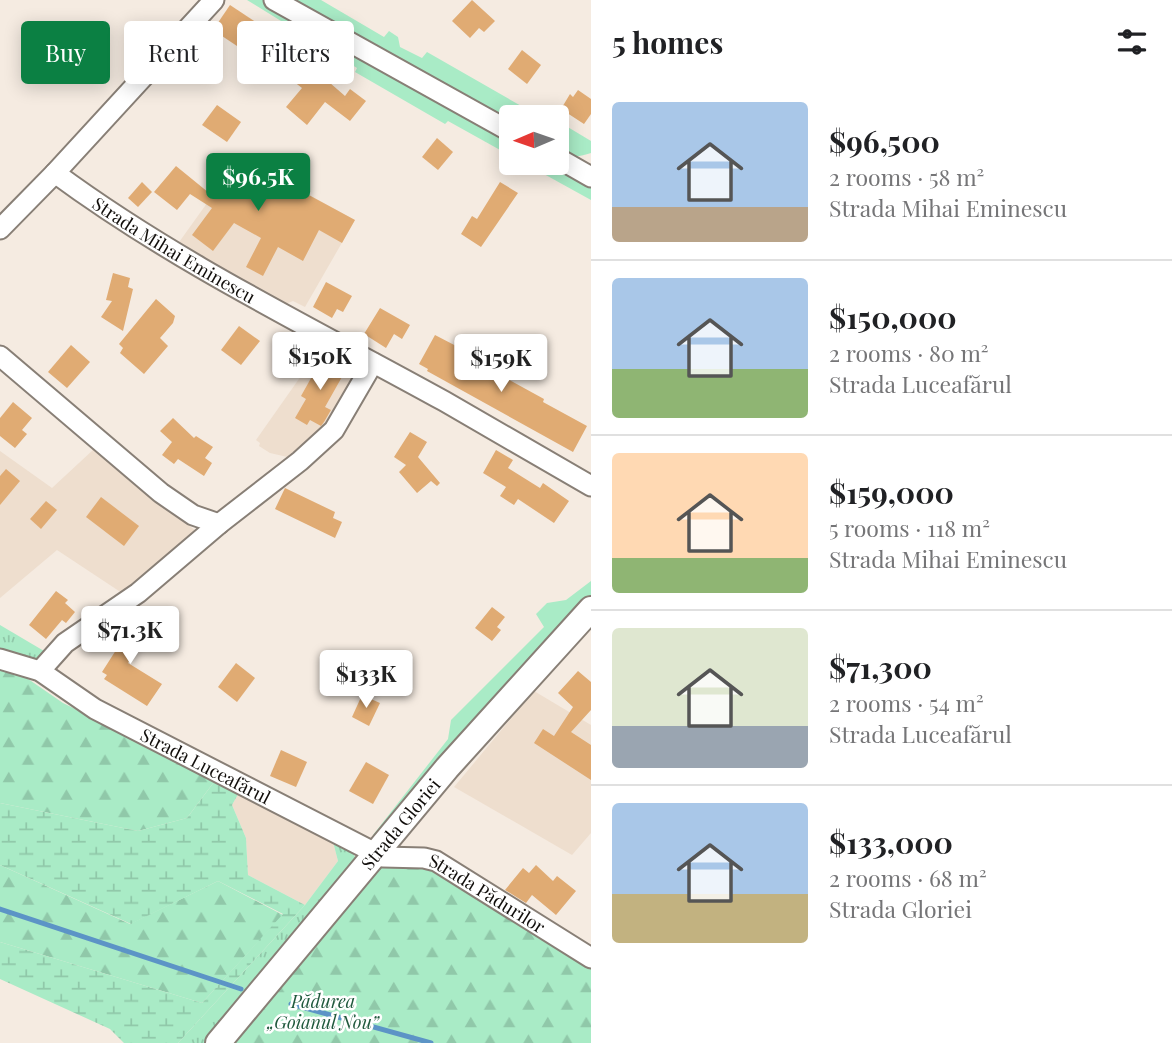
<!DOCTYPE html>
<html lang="en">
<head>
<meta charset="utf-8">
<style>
	body { margin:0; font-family:"Playfair Display",serif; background:#f2f2f2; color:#202124; height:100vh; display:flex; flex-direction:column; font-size:26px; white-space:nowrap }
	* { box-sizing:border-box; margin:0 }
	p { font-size:23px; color:#757577 }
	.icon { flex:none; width:38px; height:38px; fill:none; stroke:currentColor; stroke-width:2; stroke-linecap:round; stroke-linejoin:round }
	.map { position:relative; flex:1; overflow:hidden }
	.panel { display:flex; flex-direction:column; background:#fff; width:581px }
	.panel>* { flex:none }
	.banner { position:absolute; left:21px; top:21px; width:464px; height:63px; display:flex; gap:14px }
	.needle { width:46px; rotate:268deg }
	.controls { position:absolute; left:499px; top:105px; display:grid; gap:14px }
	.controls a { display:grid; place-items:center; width:70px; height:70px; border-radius:7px; background:#fff; box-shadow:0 4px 18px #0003; font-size:35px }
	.price { position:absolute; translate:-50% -60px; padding:0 16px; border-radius:7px; background:#fff; color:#222; font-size:23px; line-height:46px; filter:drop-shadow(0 2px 4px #0008) }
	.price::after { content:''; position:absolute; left:50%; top:42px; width:21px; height:16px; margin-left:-10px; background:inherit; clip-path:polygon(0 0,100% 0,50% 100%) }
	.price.active { background:#0b8043; color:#fff }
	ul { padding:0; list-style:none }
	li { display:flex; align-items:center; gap:21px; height:175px; padding:0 21px }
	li+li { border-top:2px solid #e0e0e0 }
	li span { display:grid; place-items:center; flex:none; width:196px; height:140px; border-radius:7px; color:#555 }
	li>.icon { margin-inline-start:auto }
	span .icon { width:84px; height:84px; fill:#fffc; stroke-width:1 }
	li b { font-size:30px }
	h2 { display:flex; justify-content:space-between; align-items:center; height:84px; padding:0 21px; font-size:30px }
	.tag { padding:0 24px; border-radius:7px; background:#fff; box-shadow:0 4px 18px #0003; font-size:24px; line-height:63px }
	.tag.active { background:#0b8043; color:#fff }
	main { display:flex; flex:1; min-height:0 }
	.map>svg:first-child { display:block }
	.built { fill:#eedece }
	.grass { fill:url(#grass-tufts) }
	.forest { fill:url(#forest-firs) }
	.wetland { fill:url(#wetland-marsh) }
	.garden { fill:#a9ebc6 }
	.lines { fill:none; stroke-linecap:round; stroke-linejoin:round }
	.stream { stroke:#5c94c6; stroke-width:5 }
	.building { fill:#e0ab73 }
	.minor-casing { stroke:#887f76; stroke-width:23 }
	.tertiary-casing { stroke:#887f76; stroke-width:28 }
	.minor { stroke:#fff; stroke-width:19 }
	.tertiary { stroke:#fff; stroke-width:24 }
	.labels { text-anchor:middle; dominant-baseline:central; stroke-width:5; stroke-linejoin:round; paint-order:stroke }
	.street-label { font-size:18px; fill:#110e0b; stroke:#fff }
	.park-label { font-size:18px; font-style:italic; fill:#20593d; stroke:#fff }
</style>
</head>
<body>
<main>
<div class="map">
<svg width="591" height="1043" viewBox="0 0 591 1043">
	<defs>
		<pattern id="grass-tufts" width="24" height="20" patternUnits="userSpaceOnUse" patternTransform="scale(1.75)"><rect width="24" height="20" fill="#a9ebc6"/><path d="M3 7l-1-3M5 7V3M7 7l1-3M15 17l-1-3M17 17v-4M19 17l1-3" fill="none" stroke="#90c8a9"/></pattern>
		<pattern id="forest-firs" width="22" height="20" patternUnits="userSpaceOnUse" patternTransform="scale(1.75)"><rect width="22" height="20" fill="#a9ebc6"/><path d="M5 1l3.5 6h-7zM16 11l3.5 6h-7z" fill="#90c8a9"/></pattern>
		<pattern id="wetland-marsh" width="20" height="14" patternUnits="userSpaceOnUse" patternTransform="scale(1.75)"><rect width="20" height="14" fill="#a9ebc6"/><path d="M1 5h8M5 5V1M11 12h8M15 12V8" fill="none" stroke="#90c8a9"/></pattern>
	</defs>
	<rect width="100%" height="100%" fill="#f5ebe1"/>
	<g class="built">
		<polygon points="240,157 355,220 305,307 293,301 283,305 177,245"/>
		<polygon points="325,352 363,370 330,426 296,459 270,453 259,446 260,443 256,440 301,376 311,355"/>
		<polygon points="93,450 196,531 122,593 57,550 0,598 0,451 52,488"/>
		<polygon points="534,691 591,725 591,833 572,855 454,787"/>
		<polygon points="241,789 332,838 338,861 305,905 248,875 246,838 232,805"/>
	</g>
	<g class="grass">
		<polygon points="0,625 44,651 31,664 0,652"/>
		<polygon points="332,838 351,849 358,863 205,1043 178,1043 305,905 338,861"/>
	</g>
	<g class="forest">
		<polygon points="0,665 18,672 63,703 217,778 187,818 138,831 0,803"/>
		<polygon points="0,865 130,924 218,881 283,915 202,1003 0,942"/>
		<polygon points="382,865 434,868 591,965 591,1043 233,1043"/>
	</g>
	<polygon class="wetland" points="217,778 241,789 232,805 246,838 248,875 305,905 178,1043 124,1043 110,1029 0,979 0,942 202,1003 283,914 218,881 131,924 0,865 0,803 138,831 187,818"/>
	<g class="garden">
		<polygon points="247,0 263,0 511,142 511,156 448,121 445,124 355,72 357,68"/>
		<polygon points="292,0 321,0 384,37 389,31 398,37 400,47 422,58 427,52 537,115 541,110 553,117 511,117 511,125"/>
		<path d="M556 120 591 141V153C577 158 569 157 557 150Z"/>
		<polygon points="524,163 548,163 591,186 591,200"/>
		<polygon points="591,581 591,596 377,837 373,835 448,739 451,720 544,627 536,614 547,603 566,600"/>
	</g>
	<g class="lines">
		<g class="stream">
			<polyline points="0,909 241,989"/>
			<polyline points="291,1004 431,1043"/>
		</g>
	</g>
	<g class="building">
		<polygon points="472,0 495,21 484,32 479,28 470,38 452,21"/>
		<polygon points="230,5 260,25 243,50 213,30"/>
		<polygon points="522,50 541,65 527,84 508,69"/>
		<polygon points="311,59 326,71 322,76 345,96 350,89 366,101 350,121 325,102 307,125 286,107 302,88 293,81"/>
		<polygon points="578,90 591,99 591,114 584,124 561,109 570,94 573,97"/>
		<polygon points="217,105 241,122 227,142 202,125"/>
		<polygon points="437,138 453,152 438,170 422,157"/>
		<polygon points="241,160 279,183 281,180 355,220 342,243 319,230 303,261 278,247 263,276 246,267 261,238 234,223 213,251 192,235 212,208 190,194 177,210 154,192 176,166 214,197"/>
		<polygon points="142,182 152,192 138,207 128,198"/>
		<polygon points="500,182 518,193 481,247 461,234 472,216 477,219"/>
		<polygon points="113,273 130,278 128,287 133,289 123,331 101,317 112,301 106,300"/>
		<polygon points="326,282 352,296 343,312 337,309 332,318 313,307"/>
		<polygon points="156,299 175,316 173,323 160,338 168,346 144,374 120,353 123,348 119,344"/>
		<polygon points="380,308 410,325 402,339 394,334 386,348 364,334"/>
		<polygon points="239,326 260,341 241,365 221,350"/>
		<polygon points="435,335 460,348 458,352 544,399 543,402 587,426 573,452 427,371 428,369 419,364"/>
		<polygon points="71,345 90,362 67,388 48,372"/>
		<polygon points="324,355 347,368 325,407 331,410 324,422 321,426 310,420 307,425 295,418 306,399 301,396"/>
		<polygon points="13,402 32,418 22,430 27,434 15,448 0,436 0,418"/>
		<polygon points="173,418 194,438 196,436 213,447 205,458 212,463 204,476 178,459 174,464 162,455 172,442 160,431"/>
		<polygon points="410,432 427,442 418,457 440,483 437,486 431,481 417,493 399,472 406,465 394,457"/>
		<polygon points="496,450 513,460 508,468 540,488 543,483 569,501 554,523 518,499 514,505 500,496 506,487 483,473"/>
		<polygon points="6,469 20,481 0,505 0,476"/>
		<polygon points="285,488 335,512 333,518 342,522 335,538 275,509"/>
		<polygon points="101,497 139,526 124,546 86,517"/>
		<polygon points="46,501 57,510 41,529 30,519"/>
		<polygon points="56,591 68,600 65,603 75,612 66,623 62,620 46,639 29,625"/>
		<polygon points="492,607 505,617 497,627 501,630 492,641 475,628"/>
		<polygon points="127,619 147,633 128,663 162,684 147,706 104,679 107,675 102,672 118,647 111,643"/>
		<polygon points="236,663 255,678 237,702 218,687"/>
		<polygon points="578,671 591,682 591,710 571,732 591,745 591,780 534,743 543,729 554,736 573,707 558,693"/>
		<polygon points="362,695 380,703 369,726 352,717"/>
		<polygon points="281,750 307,762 296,787 270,776"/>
		<polygon points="366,762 389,775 373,804 349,791"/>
		<polygon points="536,865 553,881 557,876 576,891 556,915 532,895 526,903 505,890 523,868 529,873"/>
	</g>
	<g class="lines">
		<g class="minor-casing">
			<g id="minor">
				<polyline points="274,0 511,132"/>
				<polyline points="556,157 591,177"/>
				<path id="s1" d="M55 173C177 263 312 328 444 401 493 429 542 458 591 486"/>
				<polyline points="0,229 55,173 214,0"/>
				<polyline points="0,356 161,493 193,515 219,524"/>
				<path id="s2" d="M0 659 40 671 95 709 383 857 424 858 436 861 591 958"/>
				<polyline points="40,671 65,643 138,593 219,524 300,461 334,430 373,363"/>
			</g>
		</g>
		<g class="tertiary-casing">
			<g id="tertiary">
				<path id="s3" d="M218 1043 447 768 591 609"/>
			</g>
		</g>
		<use href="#minor" class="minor"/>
		<use href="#tertiary" class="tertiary"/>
	</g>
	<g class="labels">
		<g class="street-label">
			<text stroke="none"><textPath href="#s1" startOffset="142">Strada Mihai Eminescu</textPath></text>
			<text stroke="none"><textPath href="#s2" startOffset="233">Strada Luceafărul</textPath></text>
			<text stroke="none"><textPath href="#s3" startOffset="285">Strada Gloriei</textPath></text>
			<text stroke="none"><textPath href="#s2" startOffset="546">Strada Pădurilor</textPath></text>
		</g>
		<g class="park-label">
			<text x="323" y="1001">Pădurea<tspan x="323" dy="21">„Goianul Nou”</tspan></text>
		</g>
	</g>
</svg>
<div class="controls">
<a><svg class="needle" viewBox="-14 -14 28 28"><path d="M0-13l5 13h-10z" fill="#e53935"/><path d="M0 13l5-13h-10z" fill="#757577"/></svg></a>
</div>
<b class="price active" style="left:258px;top:213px">$96.5K</b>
<b class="price" style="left:320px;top:392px">$150K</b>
<b class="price" style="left:501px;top:394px">$159K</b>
<b class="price" style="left:130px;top:666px">$71.3K</b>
<b class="price" style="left:366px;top:710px">$133K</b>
<div class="banner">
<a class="tag active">Buy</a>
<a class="tag">Rent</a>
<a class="tag">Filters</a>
</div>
</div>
<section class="panel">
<h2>5 homes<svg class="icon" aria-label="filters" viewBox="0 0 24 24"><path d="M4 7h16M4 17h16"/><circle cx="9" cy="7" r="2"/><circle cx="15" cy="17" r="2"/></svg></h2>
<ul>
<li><span style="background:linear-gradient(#a9c7e8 75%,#b9a48a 0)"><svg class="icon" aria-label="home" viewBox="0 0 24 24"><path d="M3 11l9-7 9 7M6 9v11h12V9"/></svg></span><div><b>$96,500</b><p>2 rooms · 58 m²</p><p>Strada Mihai Eminescu</p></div></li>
<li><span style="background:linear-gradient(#a9c7e8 65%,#8fb573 0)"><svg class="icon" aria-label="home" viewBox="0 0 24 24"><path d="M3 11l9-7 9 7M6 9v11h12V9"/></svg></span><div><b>$150,000</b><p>2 rooms · 80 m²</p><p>Strada Luceafărul</p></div></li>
<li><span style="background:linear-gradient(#ffd9b3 75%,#8fb573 0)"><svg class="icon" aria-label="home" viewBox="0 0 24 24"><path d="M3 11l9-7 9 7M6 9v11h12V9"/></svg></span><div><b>$159,000</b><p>5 rooms · 118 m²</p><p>Strada Mihai Eminescu</p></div></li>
<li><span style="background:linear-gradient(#dfe7d0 70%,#9aa5b1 0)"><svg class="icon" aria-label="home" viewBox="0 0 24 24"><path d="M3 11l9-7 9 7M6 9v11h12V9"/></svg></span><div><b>$71,300</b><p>2 rooms · 54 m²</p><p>Strada Luceafărul</p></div></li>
<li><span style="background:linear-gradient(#a9c7e8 65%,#c2b280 0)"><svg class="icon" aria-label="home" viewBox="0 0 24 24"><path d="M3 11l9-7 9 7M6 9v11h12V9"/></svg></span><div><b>$133,000</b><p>2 rooms · 68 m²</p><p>Strada Gloriei</p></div></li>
</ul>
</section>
</main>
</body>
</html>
